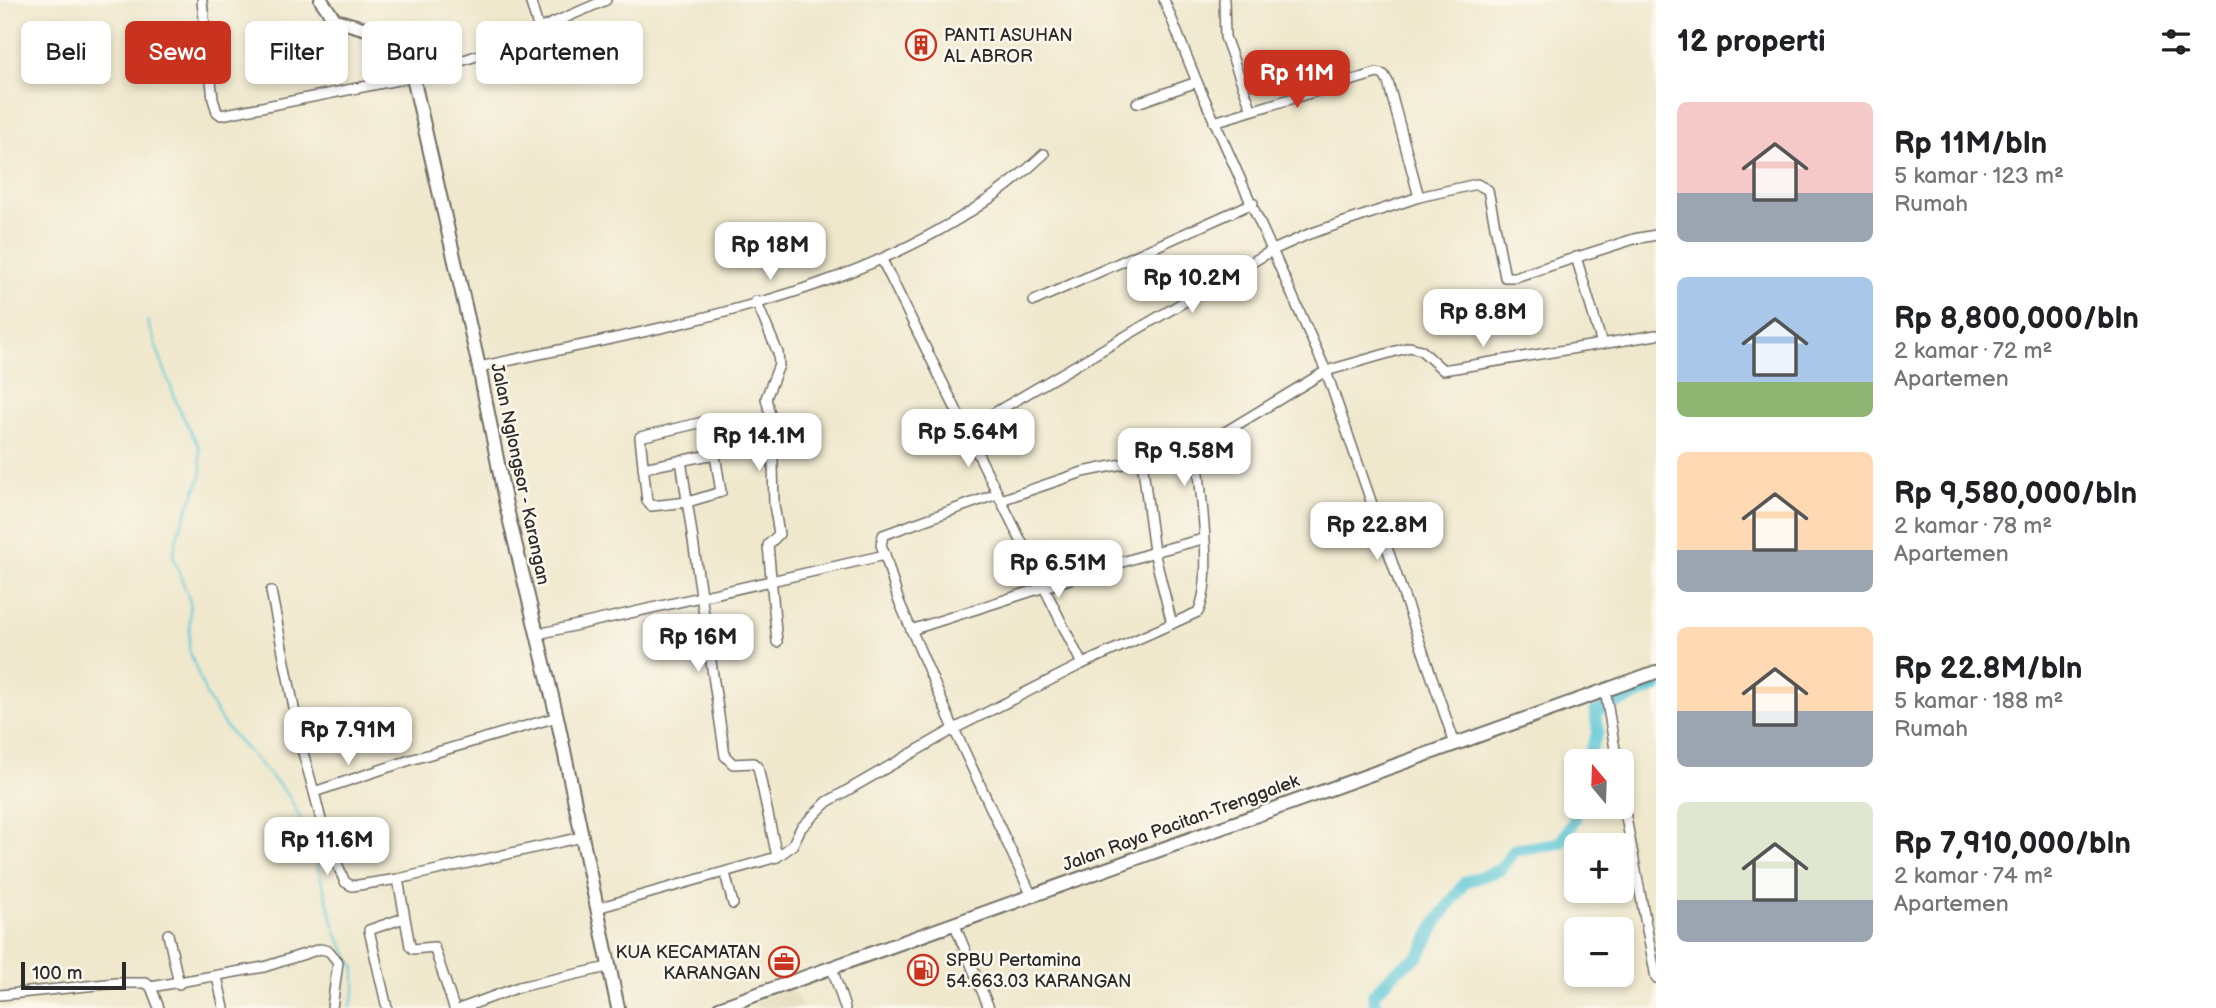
<!DOCTYPE html>
<html lang="id">
<head>
<meta charset="utf-8">
<style>
	body { margin:0; font-family:"Balsamiq Sans",sans-serif; background:#f2f2f2; color:#202124; height:100vh; display:flex; flex-direction:column; font-size:26px; white-space:nowrap }
	* { box-sizing:border-box; margin:0 }
	p { font-size:23px; color:#757577 }
	.icon { flex:none; width:38px; height:38px; fill:none; stroke:currentColor; stroke-width:2; stroke-linecap:round; stroke-linejoin:round }
	.map { position:relative; flex:1; overflow:hidden }
	.drawer { display:flex; flex-direction:column; background:#fff; width:560px }
	.drawer>* { flex:none }
	.top-card { position:absolute; left:21px; top:21px; width:665px; height:63px; display:flex; gap:14px }
	.needle { width:46px; rotate:341deg }
	.fabs { position:absolute; left:1564px; top:749px; display:grid; gap:14px }
	.fabs a { display:grid; place-items:center; width:70px; height:70px; border-radius:10px; background:#fff; box-shadow:0 4px 10px #0003; font-size:35px }
	.scale { position:absolute; left:21px; bottom:18px; width:105px; box-sizing:border-box; padding-left:7px; border:4px solid #2b2b2b; border-top:0; font-size:19px; line-height:24px; white-space:nowrap; color:#2b2b2b; -webkit-text-stroke:5px #fbf7ec; paint-order:stroke }
	.price { position:absolute; translate:-50% -60px; padding:0 16px; border-radius:14px; background:#fff; color:#222; font-size:23px; line-height:46px; filter:drop-shadow(0 2px 4px #0008) }
	.price::after { content:''; position:absolute; left:50%; top:42px; width:21px; height:16px; margin-left:-10px; background:inherit; clip-path:polygon(0 0,100% 0,50% 100%) }
	.price.selected { background:#c8321e; color:#fff }
	ul { padding:0; list-style:none }
	li { display:flex; align-items:center; gap:21px; height:175px; padding:0 21px }
	li span { display:grid; place-items:center; flex:none; width:196px; height:140px; border-radius:10px; color:#555 }
	li>.icon { margin-inline-start:auto }
	span .icon { width:84px; height:84px; fill:#fffc; stroke-width:1 }
	li b { font-size:30px }
	h2 { display:flex; justify-content:space-between; align-items:center; height:84px; padding:0 21px; font-size:30px }
	.chip { padding:0 24px; border-radius:10px; background:#fff; box-shadow:0 4px 10px #0003; font-size:24px; line-height:63px }
	.chip.selected { background:#c8321e; color:#fff }
	main { display:flex; flex:1; min-height:0 }
	.map>svg:first-child { display:block }
	.built { fill:#e3dbba }
	.lines { fill:none; stroke-linecap:round; stroke-linejoin:round }
	.stream { stroke:#5dc7d7; stroke-width:2 }
	.river { stroke:#5dc7d7; stroke-width:12 }
	.minor-casing { stroke:#706d64; stroke-width:12 }
	.highway-casing { stroke:#706d64; stroke-width:16 }
	.minor { stroke:#fff; stroke-width:9 }
	.highway { stroke:#fff; stroke-width:12 }
	.labels { text-anchor:middle; dominant-baseline:central; stroke-width:5; stroke-linejoin:round; paint-order:stroke }
	.poi-label { font-size:18px; fill:#2b2b2b; stroke:#fbf7ec; text-anchor:start }
	.street-label { font-size:18px; fill:#2b2b2b; stroke:#fbf7ec }
</style>
</head>
<body>
<main>
<div class="map">
<svg width="1656" height="1008" viewBox="0 0 1656 1008">
	<rect width="100%" height="100%" fill="#fbf7ec"/>
	<filter id="ink" filterUnits="userSpaceOnUse"><feTurbulence type="fractalNoise" baseFrequency=".0143" numOctaves="2"/><feDisplacementMap in="SourceGraphic" scale="14" xChannelSelector="R" yChannelSelector="G"/><feConvolveMatrix kernelMatrix="1 2 1 2 8 2 1 2 1" color-interpolation-filters="sRGB"/></filter>
	<filter id="wash" filterUnits="userSpaceOnUse"><feTurbulence type="fractalNoise" baseFrequency=".00686" numOctaves="4" result="noise"/><feDisplacementMap in="SourceGraphic" scale="28" xChannelSelector="R" yChannelSelector="G"/><feGaussianBlur stdDeviation="1.57" result="paint"/><feColorMatrix in="noise" values="0 0 0 0 0 0 0 0 0 0 0 0 0 0 0 0 0 1.4 0 .05"/><feComposite in="paint" operator="in"/></filter>
	<g filter="url(#wash)">
		<rect width="100%" height="100%" fill="#efe8cd"/>
		<polygon class="built" points="793,988 803,1008 757,1008 754,1002"/>
		<g class="lines">
			<polyline class="stream" points="147,321 179,409 199,447 202,474 178,533 173,556 190,602 189,650 207,697 224,725 288,795 309,836 337,935 355,968 355,990 350,1008"/>
			<g class="river">
				<polyline points="1586,761 1598,732 1595,712 1656,687"/>
				<polyline points="1376,1008 1373,995 1396,971 1420,955 1436,923 1465,882 1500,870 1514,850 1560,843 1575,819 1571,795 1577,782"/>
			</g>
		</g>
	</g>
	<g filter="url(#ink)">
		<g class="lines">
			<g class="minor-casing">
				<g id="minor">
					<polyline points="530,0 539,30"/>
					<polyline points="1224,0 1225,37 1251,108"/>
					<polyline points="202,1 213,99 217,112 221,115 413,77 479,55 606,0"/>
					<polyline points="1137,103 1197,82"/>
					<polyline points="1214,122 1377,73 1384,75 1388,82 1419,197 1477,184 1488,190 1505,277 1515,277 1634,239 1656,235"/>
					<polyline points="1576,257 1602,344"/>
					<polyline points="882,260 1082,664"/>
					<polyline points="756,301 778,353 779,365 766,398 772,423 774,505 779,534 768,545 777,642"/>
					<polyline points="1034,301 1253,203"/>
					<path d="M479 367C669 325 899 293 1044 154"/>
					<polygon points="703,422 711,430 721,492 688,502 651,506 647,501 640,437"/>
					<polyline points="965,430 1273,250 1309,234 1419,197"/>
					<polyline points="681,460 725,756 733,764 753,763 758,767 777,857"/>
					<polyline points="1142,460 1154,552 1203,539"/>
					<polyline points="643,468 715,454"/>
					<polyline points="1001,500 1083,472 1197,449"/>
					<polyline points="885,555 881,545 883,535 997,494"/>
					<polyline points="271,591 302,749 314,792 410,760 557,717"/>
					<polyline points="911,630 1154,552 1172,624"/>
					<polyline points="538,634 885,555 898,599 954,729 827,802 801,828 792,846 777,857 597,908"/>
					<polyline points="1605,690 1617,761"/>
					<polyline points="1455,744 1326,371 1410,347 1421,350 1443,370 1656,335"/>
					<polyline points="314,792 325,836 345,882 352,886 398,879"/>
					<polyline points="1622,796 1656,978"/>
					<polyline points="725,873 733,904"/>
					<path d="M1031 894 954 729 1082 664 1198 612C1215 578 1199 490 1197 449L1326 371 1197 82 1164 0"/>
					<polyline points="954,923 989,1008"/>
					<polyline points="168,934 179,984"/>
					<polyline points="832,968 845,1008"/>
					<polyline points="217,977 224,1008"/>
					<polyline points="151,987 264,967 320,949 329,951 338,962 332,1008"/>
					<polyline points="0,995 116,983 146,983 151,987 159,1008"/>
					<polyline points="387,1008 369,930 404,918"/>
					<polyline points="454,1008 434,947 413,949 410,946 398,879 582,837"/>
					<polyline points="462,1008 519,987 608,967"/>
				</g>
			</g>
			<g class="highway-casing">
				<g id="highway">
					<path d="M321 0 335 20 391 36C406 46 408 60 413 77L479 367 506 505 557 717 618 1008"/>
					<polyline points="719,1008 1656,672"/>
				</g>
			</g>
			<use href="#minor" class="minor"/>
			<use href="#highway" class="highway"/>
		</g>
	</g>
	<defs>
		<g id="building-ring" transform="scale(1.575)"><circle r="9.5" fill="#fbf7ec" stroke="#c8321e" stroke-width="1.5"/><path d="M-4-6H4V6H1V3H-1V6H-4ZM-2.5-4.3h1.7v1.8h-1.7ZM.8-4.3h1.7v1.8H.8ZM-2.5-1h1.7V.8h-1.7ZM.8-1h1.7V.8H.8Z" fill="#c8321e"/></g>
		<g id="office-ring" transform="scale(1.575)"><circle r="9.5" fill="#fbf7ec" stroke="#c8321e" stroke-width="1.5"/><path d="M-6-3h4V-5.5h4V-3h4V5H-6ZM-1-4.5V-3h2v-1.5ZM-6 0V1H6V0Z" fill="#c8321e"/></g>
		<g id="fuel-ring" transform="scale(1.575)"><circle r="9.5" fill="#fbf7ec" stroke="#c8321e" stroke-width="1.5"/><path d="M-5.5-6h7V0h2V4h1.3V-2.5L3-4.5l.8-.8L6-3V5H2.5V1h-1V6h-7ZM-4.2-4.7v3.2H.2V-4.7Z" fill="#c8321e"/></g>
	</defs>
	<g fill-rule="evenodd">
		<use href="#building-ring" x="921" y="45"/>
		<use href="#office-ring" x="784" y="962"/>
		<use href="#fuel-ring" x="923" y="970"/>
	</g>
	<g class="labels">
		<g class="poi-label">
			<text x="944" y="35">PANTI ASUHAN<tspan x="944" dy="21">AL ABROR</tspan></text>
			<text x="761" y="952" text-anchor="end">KUA KECAMATAN<tspan x="761" dy="21">KARANGAN</tspan></text>
			<text x="946" y="960">SPBU Pertamina<tspan x="946" dy="21">54.663.03 KARANGAN</tspan></text>
		</g>
		<g class="street-label">
			<text transform="translate(520 474) rotate(78)">Jalan Nglongsor - Karangan</text>
			<text transform="translate(1181 823) rotate(-20)">Jalan Raya Pacitan-Trenggalek</text>
		</g>
	</g>
</svg>
<div class="fabs">
<a><svg class="needle" viewBox="-14 -14 28 28"><path d="M0-13l5 13h-10z" fill="#e53935"/><path d="M0 13l5-13h-10z" fill="#757577"/></svg></a>
<a>+</a>
<a>−</a>
</div>
<div class="scale">100 m</div>
<b class="price selected" style="left:1297px;top:110px">Rp 11M</b>
<b class="price" style="left:770px;top:282px">Rp 18M</b>
<b class="price" style="left:1192px;top:315px">Rp 10.2M</b>
<b class="price" style="left:1483px;top:349px">Rp 8.8M</b>
<b class="price" style="left:968px;top:469px">Rp 5.64M</b>
<b class="price" style="left:759px;top:473px">Rp 14.1M</b>
<b class="price" style="left:1184px;top:488px">Rp 9.58M</b>
<b class="price" style="left:1377px;top:562px">Rp 22.8M</b>
<b class="price" style="left:1058px;top:600px">Rp 6.51M</b>
<b class="price" style="left:698px;top:674px">Rp 16M</b>
<b class="price" style="left:348px;top:767px">Rp 7.91M</b>
<b class="price" style="left:327px;top:877px">Rp 11.6M</b>
<div class="top-card">
<a class="chip">Beli</a>
<a class="chip selected">Sewa</a>
<a class="chip">Filter</a>
<a class="chip">Baru</a>
<a class="chip">Apartemen</a>
</div>
</div>
<section class="drawer">
<h2>12 properti<svg class="icon" aria-label="filters" viewBox="0 0 24 24"><path d="M4 7h16M4 17h16"/><circle cx="9" cy="7" r="2"/><circle cx="15" cy="17" r="2"/></svg></h2>
<ul>
<li><span style="background:linear-gradient(#f6c9c9 65%,#9aa5b1 0)"><svg class="icon" aria-label="home" viewBox="0 0 24 24"><path d="M3 11l9-7 9 7M6 9v11h12V9"/></svg></span><div><b>Rp 11M/bln</b><p>5 kamar · 123 m²</p><p>Rumah</p></div></li>
<li><span style="background:linear-gradient(#a9c7e8 75%,#8fb573 0)"><svg class="icon" aria-label="home" viewBox="0 0 24 24"><path d="M3 11l9-7 9 7M6 9v11h12V9"/></svg></span><div><b>Rp 8,800,000/bln</b><p>2 kamar · 72 m²</p><p>Apartemen</p></div></li>
<li><span style="background:linear-gradient(#ffd9b3 70%,#9aa5b1 0)"><svg class="icon" aria-label="home" viewBox="0 0 24 24"><path d="M3 11l9-7 9 7M6 9v11h12V9"/></svg></span><div><b>Rp 9,580,000/bln</b><p>2 kamar · 78 m²</p><p>Apartemen</p></div></li>
<li><span style="background:linear-gradient(#ffd9b3 60%,#9aa5b1 0)"><svg class="icon" aria-label="home" viewBox="0 0 24 24"><path d="M3 11l9-7 9 7M6 9v11h12V9"/></svg></span><div><b>Rp 22.8M/bln</b><p>5 kamar · 188 m²</p><p>Rumah</p></div></li>
<li><span style="background:linear-gradient(#dfe7d0 70%,#9aa5b1 0)"><svg class="icon" aria-label="home" viewBox="0 0 24 24"><path d="M3 11l9-7 9 7M6 9v11h12V9"/></svg></span><div><b>Rp 7,910,000/bln</b><p>2 kamar · 74 m²</p><p>Apartemen</p></div></li>
</ul>
</section>
</main>
</body>
</html>
